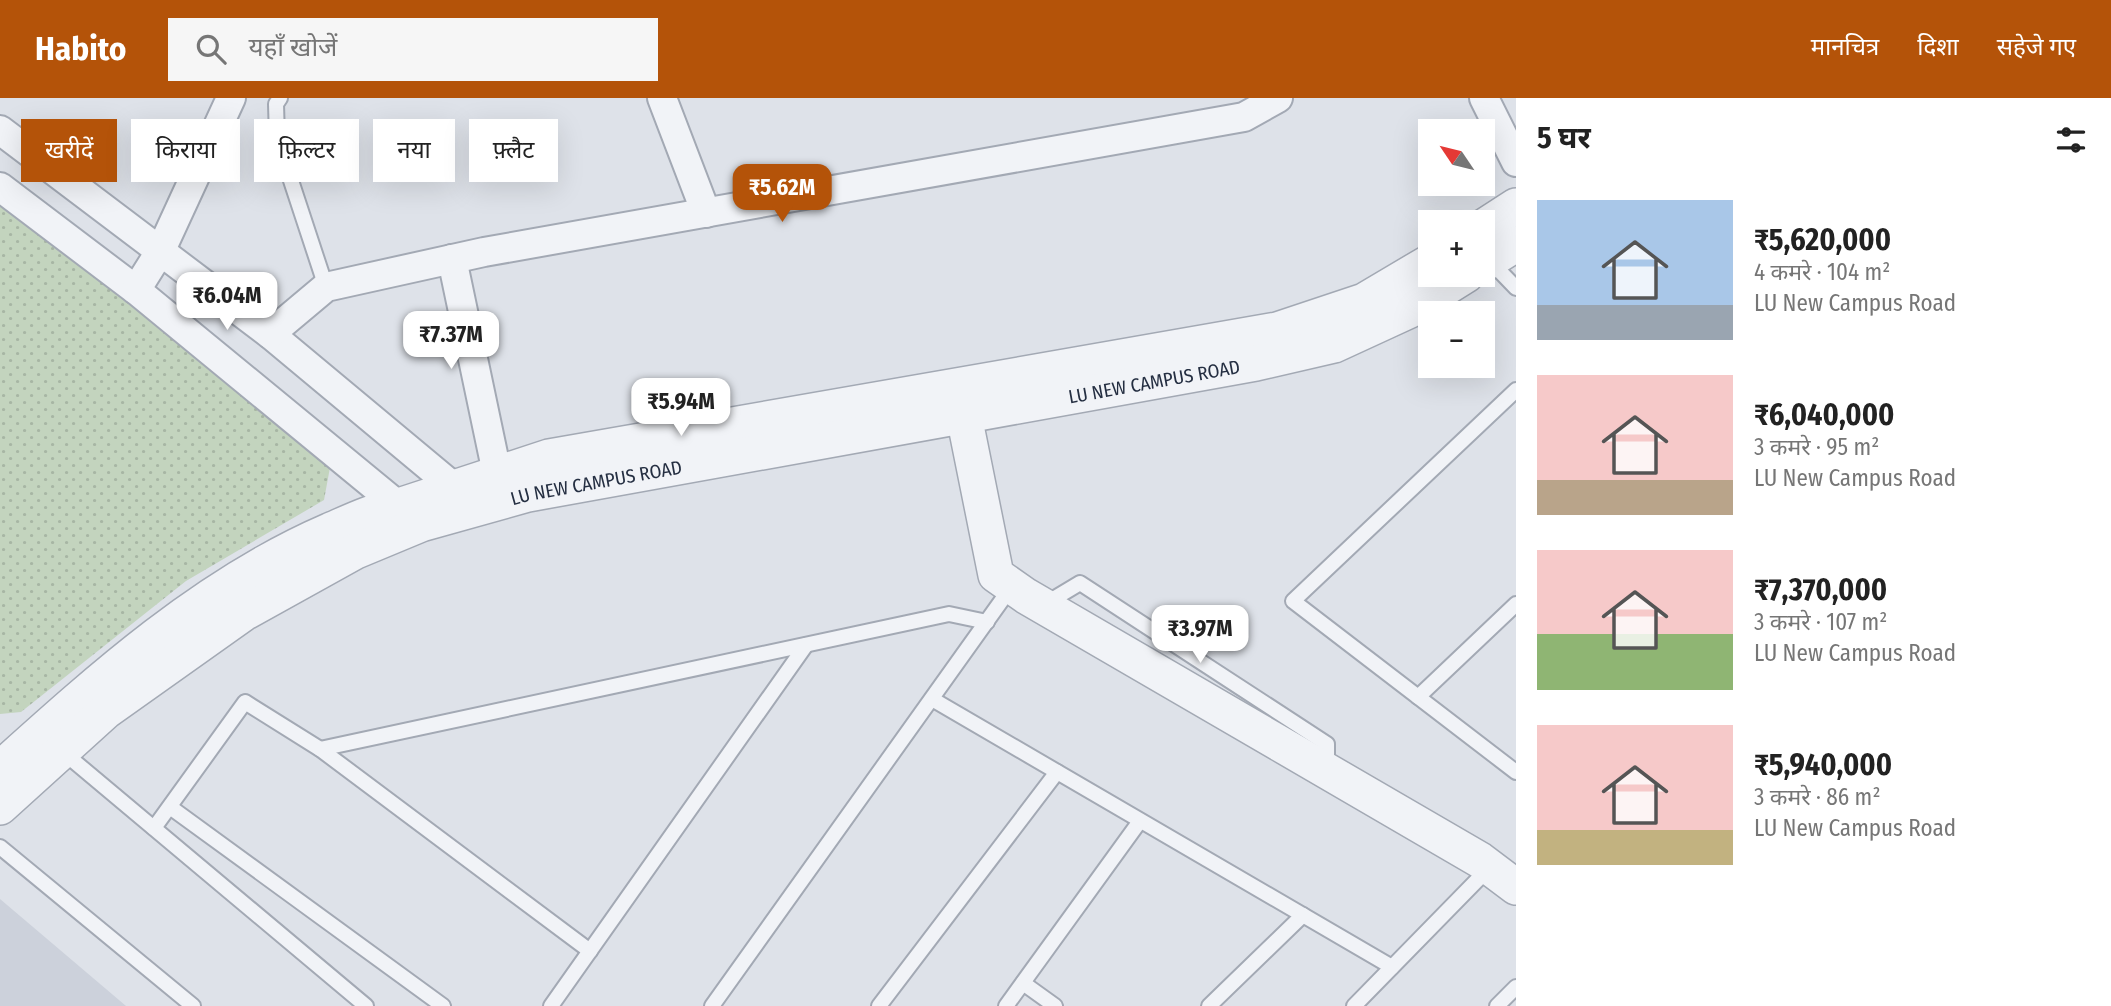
<!DOCTYPE html>
<html lang="hi">
<head>
<meta charset="utf-8">
<style>
	body { margin:0; font-family:"Fira Sans Condensed","Noto Sans Devanagari",sans-serif; background:#f6f6f6; color:#222; height:100vh; display:flex; flex-direction:column; font-size:26px; white-space:nowrap }
	* { box-sizing:border-box; margin:0 }
	p { font-size:23px; color:#767676 }
	.icon { flex:none; width:38px; height:38px; fill:none; stroke:currentColor; stroke-width:2; stroke-linecap:round; stroke-linejoin:round }
	.map { position:relative; flex:1; overflow:hidden }
	.sheet { display:flex; flex-direction:column; background:#fff; width:595px }
	.sheet>* { flex:none }
	.guide { position:absolute; left:21px; top:21px; width:665px; height:63px; display:flex; gap:14px }
	.needle { width:46px; rotate:305deg }
	.fabs { position:absolute; left:1418px; top:21px; display:grid; gap:14px }
	.fabs a { display:grid; place-items:center; width:77px; height:77px; border-radius:0px; background:#fff; box-shadow:0 7px 28px #0002; font-size:35px }
	.price { position:absolute; translate:-50% -60px; padding:0 16px; border-radius:14px; background:#fff; color:#222; font-size:23px; line-height:46px; filter:drop-shadow(0 2px 4px #0008) }
	.price::after { content:''; position:absolute; left:50%; top:42px; width:21px; height:16px; margin-left:-10px; background:inherit; clip-path:polygon(0 0,100% 0,50% 100%) }
	.price.on { background:#b45309; color:#fff }
	ul { padding:0; list-style:none }
	li { display:flex; align-items:center; gap:21px; height:175px; padding:0 21px }
	li span { display:grid; place-items:center; flex:none; width:196px; height:140px; border-radius:0px; color:#555 }
	li>.icon { margin-inline-start:auto }
	span .icon { width:84px; height:84px; fill:#fffc; stroke-width:1 }
	li b { font-size:30px }
	h2 { display:flex; justify-content:space-between; align-items:center; height:84px; padding:0 21px; font-size:30px }
	.pill { padding:0 24px; border-radius:0px; background:#fff; box-shadow:0 7px 28px #0002; font-size:24px; line-height:63px }
	.pill.on { background:#b45309; color:#fff }
	header { display:flex; align-items:center; gap:42px; box-sizing:border-box; height:98px; padding:0 35px; background:#b45309; color:#fff }
	header strong { font-size:33px }
	nav { display:flex; gap:38px; margin-inline-start:auto; font-size:24px }
	.search { width:490px; height:63px; background:#f6f6f6; display:flex; align-items:center; gap:18px; box-sizing:border-box; padding:0 24px; border-radius:0px; color:#767676; font-size:26px }
	main { display:flex; flex:1; min-height:0 }
	.map>svg:first-child { display:block }
	.built { fill:#ccd1db }
	.park { fill:url(#park-dots) }
	.lines { fill:none; stroke-linecap:round; stroke-linejoin:round }
	.service-casing { stroke:#a3a9b4; stroke-width:18 }
	.minor-casing { stroke:#a3a9b4; stroke-width:32 }
	.tertiary-casing { stroke:#a3a9b4; stroke-width:38 }
	.service { stroke:#f1f3f7; stroke-width:14 }
	.minor { stroke:#f1f3f7; stroke-width:28 }
	.tertiary { stroke:#f1f3f7; stroke-width:35 }
	.labels { text-anchor:middle; dominant-baseline:central; stroke-width:6; stroke-linejoin:round; paint-order:stroke }
	.street-label { font-size:19px; fill:#252f42; stroke:#edf1f7 }
</style>
</head>
<body>
<header>
<strong>Habito</strong>
<div class="search"><svg class="icon" aria-label="search" viewBox="0 0 24 24"><circle cx="10" cy="10" r="6"/><path d="M15 15l6 6"/></svg>यहाँ खोजें</div>
<nav><a>मानचित्र</a><a>दिशा</a><a>सहेजे गए</a></nav>
</header>
<main>
<div class="map">
<svg width="1516" height="908" viewBox="0 0 1516 908">
	<defs>
		<pattern id="park-dots" width="8" height="8" patternUnits="userSpaceOnUse" patternTransform="scale(1.75)"><rect width="8" height="8" fill="#c3d4be"/><path d="M2 2h.1M6 6h.1" fill="none" stroke="#a7b6a4" stroke-width="1.8" stroke-linecap="round"/></pattern>
	</defs>
	<rect width="100%" height="100%" fill="#dee2e9"/>
	<polygon class="built" points="0,801 126,908 0,908"/>
	<polygon class="park" points="6,104 331,364 324,402 186,483 21,614 0,616 0,107"/>
	<g class="lines">
		<g class="service-casing">
			<g id="service">
				<polyline points="280,0 276,6 277,40 326,189"/>
				<polyline points="1490,163 1516,190"/>
				<polyline points="1516,292 1293,503 1516,674"/>
				<polyline points="1045,506 1080,485 1327,646 1327,672"/>
				<polyline points="1418,599 1516,506"/>
				<polyline points="932,601 1392,869"/>
				<polyline points="320,651 949,516 987,524"/>
				<polyline points="63,654 366,908"/>
				<polyline points="170,709 443,908"/>
				<polyline points="154,730 245,604 320,651 590,853"/>
				<polyline points="0,749 193,908"/>
				<polyline points="1023,885 1055,908"/>
				<polyline points="551,908 806,547"/>
				<polyline points="712,908 1012,488"/>
				<polyline points="879,908 1057,674"/>
				<polyline points="1006,908 1140,723"/>
				<polyline points="1209,908 1303,817"/>
				<polyline points="1354,908 1490,769"/>
				<polyline points="1497,908 1516,889"/>
			</g>
		</g>
		<g class="minor-casing">
			<g id="minor">
				<polyline points="662,0 706,115"/>
				<polyline points="1484,0 1516,64"/>
				<polyline points="0,32 270,236 468,401"/>
				<polyline points="0,89 136,192 411,418"/>
				<polyline points="452,161 497,375"/>
				<polyline points="136,192 161,152 231,0"/>
				<polyline points="270,236 326,189 484,154 1244,19 1278,0"/>
			</g>
		</g>
		<g class="tertiary-casing">
			<g id="tertiary">
				<polyline points="1482,130 1516,108"/>
				<polyline points="1482,167 1516,146"/>
				<polyline points="959,293 996,477 1026,498 1480,762 1516,789"/>
				<path d="M0 671C100 581 204 487 329 433 352 423 374 412 399 408L549 359 1277 232 1364 203 1430 164"/>
				<path id="s1" d="M0 709 106 613 244 515 356 453 421 426 528 396 1256 265 1334 247 1410 212 1466 177"/>
			</g>
		</g>
		<use href="#service" class="service"/>
		<use href="#minor" class="minor"/>
		<use href="#tertiary" class="tertiary"/>
	</g>
	<g class="labels">
		<g class="street-label">
			<text stroke="none"><textPath href="#s1" startOffset="1258">LU NEW CAMPUS ROAD</textPath></text>
			<text stroke="none"><textPath href="#s1" startOffset="691">LU NEW CAMPUS ROAD</textPath></text>
		</g>
	</g>
</svg>
<div class="fabs">
<a><svg class="needle" viewBox="-14 -14 28 28"><path d="M0-13l5 13h-10z" fill="#e53935"/><path d="M0 13l5-13h-10z" fill="#767676"/></svg></a>
<a>+</a>
<a>−</a>
</div>
<b class="price on" style="left:782px;top:126px">₹5.62M</b>
<b class="price" style="left:227px;top:234px">₹6.04M</b>
<b class="price" style="left:451px;top:273px">₹7.37M</b>
<b class="price" style="left:681px;top:340px">₹5.94M</b>
<b class="price" style="left:1200px;top:567px">₹3.97M</b>
<div class="guide">
<a class="pill on">खरीदें</a>
<a class="pill">किराया</a>
<a class="pill">फ़िल्टर</a>
<a class="pill">नया</a>
<a class="pill">फ़्लैट</a>
</div>
</div>
<section class="sheet">
<h2>5 घर<svg class="icon" aria-label="filters" viewBox="0 0 24 24"><path d="M4 7h16M4 17h16"/><circle cx="9" cy="7" r="2"/><circle cx="15" cy="17" r="2"/></svg></h2>
<ul>
<li><span style="background:linear-gradient(#a9c7e8 75%,#9aa5b1 0)"><svg class="icon" aria-label="home" viewBox="0 0 24 24"><path d="M3 11l9-7 9 7M6 9v11h12V9"/></svg></span><div><b>₹5,620,000</b><p>4 कमरे · 104 m²</p><p>LU New Campus Road</p></div></li>
<li><span style="background:linear-gradient(#f6c9c9 75%,#b9a48a 0)"><svg class="icon" aria-label="home" viewBox="0 0 24 24"><path d="M3 11l9-7 9 7M6 9v11h12V9"/></svg></span><div><b>₹6,040,000</b><p>3 कमरे · 95 m²</p><p>LU New Campus Road</p></div></li>
<li><span style="background:linear-gradient(#f6c9c9 60%,#8fb573 0)"><svg class="icon" aria-label="home" viewBox="0 0 24 24"><path d="M3 11l9-7 9 7M6 9v11h12V9"/></svg></span><div><b>₹7,370,000</b><p>3 कमरे · 107 m²</p><p>LU New Campus Road</p></div></li>
<li><span style="background:linear-gradient(#f6c9c9 75%,#c2b280 0)"><svg class="icon" aria-label="home" viewBox="0 0 24 24"><path d="M3 11l9-7 9 7M6 9v11h12V9"/></svg></span><div><b>₹5,940,000</b><p>3 कमरे · 86 m²</p><p>LU New Campus Road</p></div></li>
</ul>
</section>
</main>
</body>
</html>
